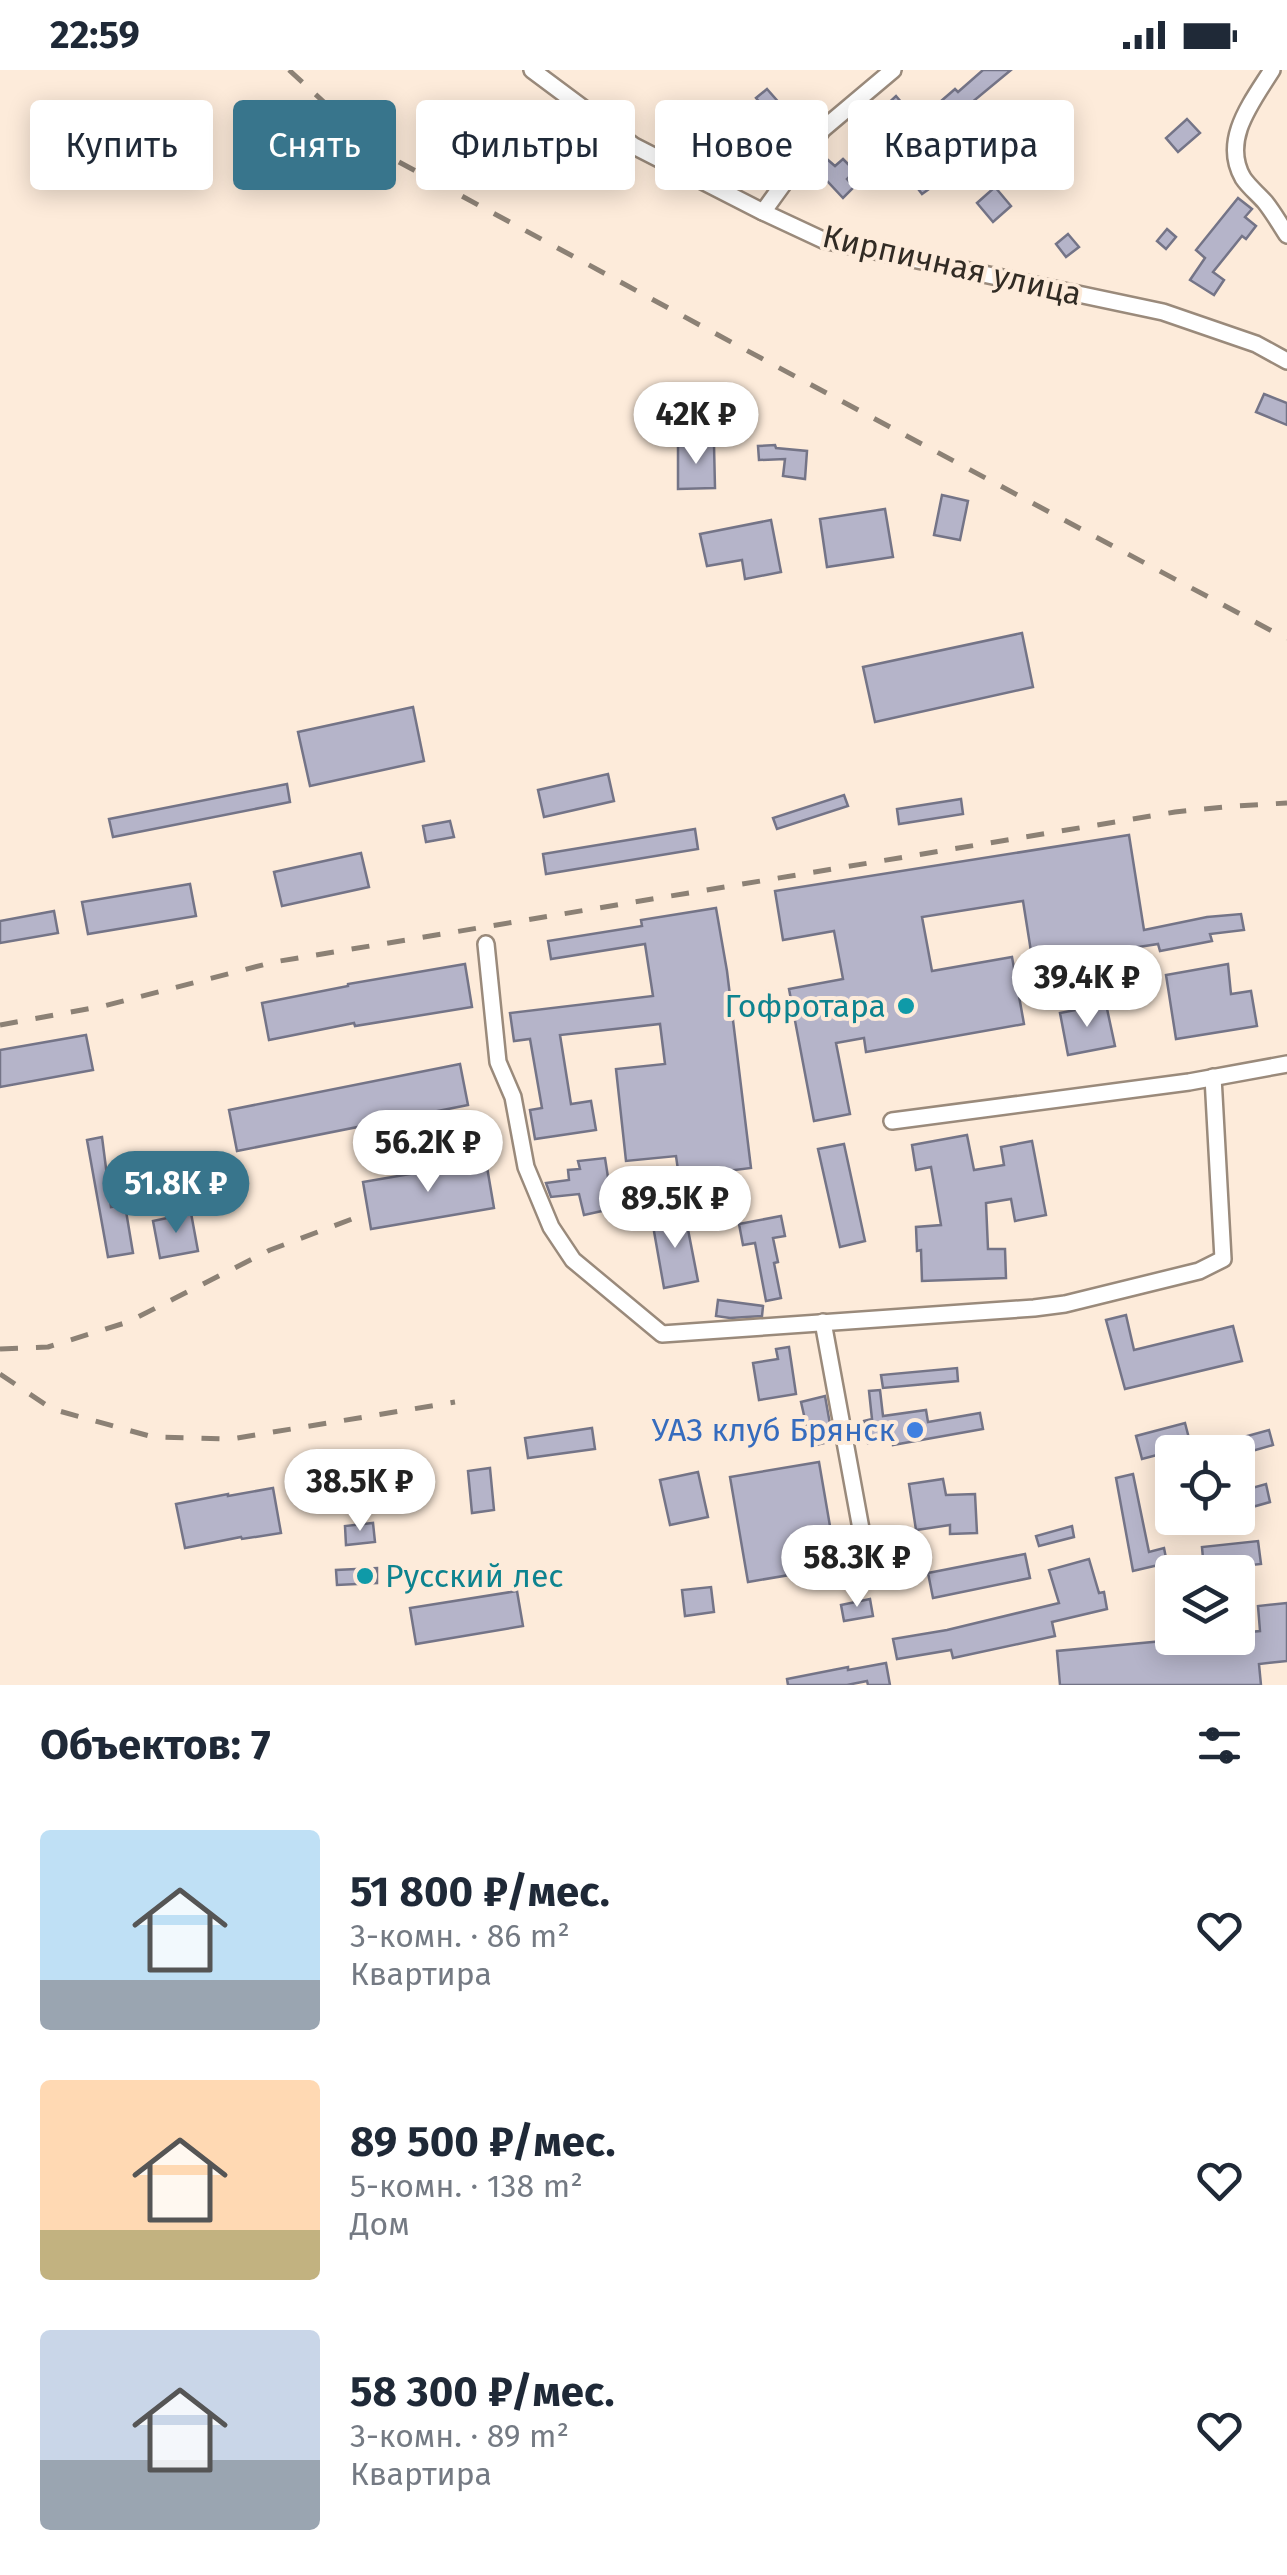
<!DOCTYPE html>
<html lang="ru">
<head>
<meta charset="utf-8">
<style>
	body { margin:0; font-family:"Fira Sans",sans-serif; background:#f6f6f7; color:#1f2937; height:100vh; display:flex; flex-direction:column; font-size:38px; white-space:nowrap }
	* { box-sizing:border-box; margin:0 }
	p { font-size:32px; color:#747a83 }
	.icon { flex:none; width:55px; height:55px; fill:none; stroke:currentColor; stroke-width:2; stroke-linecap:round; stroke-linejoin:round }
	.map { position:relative; height:1615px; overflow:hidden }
	.side { display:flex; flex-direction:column; background:#fff; flex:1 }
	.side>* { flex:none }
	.guide { position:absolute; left:30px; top:30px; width:1228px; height:90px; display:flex; gap:20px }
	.tools { position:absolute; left:1155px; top:1365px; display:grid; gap:20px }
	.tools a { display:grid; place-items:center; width:100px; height:100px; border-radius:10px; background:#fff; box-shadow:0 5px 25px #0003; font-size:50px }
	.price { position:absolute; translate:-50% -85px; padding:0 22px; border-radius:35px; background:#fff; color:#222; font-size:32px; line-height:65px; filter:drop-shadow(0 2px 5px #0008) }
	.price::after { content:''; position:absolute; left:50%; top:60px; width:30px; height:22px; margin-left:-15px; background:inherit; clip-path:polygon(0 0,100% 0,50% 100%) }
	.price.on { background:#38758c; color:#fff }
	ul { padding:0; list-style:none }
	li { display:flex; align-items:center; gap:30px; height:250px; padding:0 40px }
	li span { display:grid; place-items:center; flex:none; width:280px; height:200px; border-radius:10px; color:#555 }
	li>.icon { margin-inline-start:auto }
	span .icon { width:120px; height:120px; fill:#fffc; stroke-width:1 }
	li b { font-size:42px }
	h2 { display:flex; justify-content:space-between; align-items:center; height:120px; padding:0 40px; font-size:42px }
	.pill { padding:0 35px; border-radius:10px; background:#fff; box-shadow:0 5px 25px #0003; font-size:35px; line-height:90px }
	.pill.on { background:#38758c; color:#fff }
	.status { display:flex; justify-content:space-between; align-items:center; height:70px; padding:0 50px; background:#fff; direction:ltr }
	.status svg { height:28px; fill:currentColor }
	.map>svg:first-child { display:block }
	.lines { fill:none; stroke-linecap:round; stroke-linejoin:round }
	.stream { stroke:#8a99b7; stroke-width:5 }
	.building { fill:#b5b4c9; stroke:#747487; stroke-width:2.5 }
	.minor-casing { stroke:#9a8a7b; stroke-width:20 }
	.minor { stroke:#fff; stroke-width:15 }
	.rail { stroke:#8c8175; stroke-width:5; stroke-dasharray:18 18; stroke-linecap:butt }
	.culture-dot { fill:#0f9aa8; stroke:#fdebda; stroke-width:4 }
	.shop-dot { fill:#3f7fe0; stroke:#fdebda; stroke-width:4 }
	.labels { text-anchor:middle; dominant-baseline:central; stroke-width:8; stroke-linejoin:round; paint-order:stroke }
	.street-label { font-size:32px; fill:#312b24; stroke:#fdebda }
	.culture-label { font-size:32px; fill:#0d838f; stroke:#fdebda; text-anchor:end }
	.shop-label { font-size:32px; fill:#366cbe; stroke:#fdebda; text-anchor:end }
</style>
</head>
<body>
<div class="status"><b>22:59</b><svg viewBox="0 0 49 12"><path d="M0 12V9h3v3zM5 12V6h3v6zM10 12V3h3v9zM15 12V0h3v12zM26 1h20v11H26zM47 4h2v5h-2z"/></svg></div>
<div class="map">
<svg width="1287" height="1615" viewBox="0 0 1287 1615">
	<rect width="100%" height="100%" fill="#fdebda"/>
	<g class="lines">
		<polyline class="stream" points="753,115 811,64"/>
	</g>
	<g class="building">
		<polygon points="983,0 1011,0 953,48 940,32 955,19 958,22"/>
		<polygon points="767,19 781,35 770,45 756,28"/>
		<polygon points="896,26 907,39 892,53 898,59 888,68 871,49"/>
		<polygon points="1187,49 1200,63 1178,82 1166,68"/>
		<polygon points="894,64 904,75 890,88 888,86 879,93 870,81"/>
		<polygon points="756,67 765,78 748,93 739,82"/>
		<polygon points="843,89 855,101 847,109 854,117 843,128 817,100 828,90 835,96"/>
		<polygon points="923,97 936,114 922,124 909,107"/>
		<polygon points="995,117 1011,136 993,152 977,133"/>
		<polygon points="1238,128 1252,139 1245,147 1256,156 1246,169 1242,166 1213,202 1224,210 1214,225 1190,210 1205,188 1196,180"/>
		<polygon points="1167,159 1176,167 1166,179 1157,171"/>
		<polygon points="1068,164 1079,177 1066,187 1056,174"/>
		<polygon points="1264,324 1287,333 1287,355 1256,342"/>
		<polygon points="714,375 715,418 678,419 678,376"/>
		<polygon points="775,375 776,378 807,381 805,409 783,406 785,389 759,390 758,376"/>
		<polygon points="942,425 968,431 960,470 934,465"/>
		<polygon points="885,439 893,487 827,497 820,449"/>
		<polygon points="771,450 781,502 745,509 742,490 707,496 700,464"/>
		<polygon points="1022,563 1033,617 875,652 863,597"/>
		<polygon points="413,637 424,691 310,716 298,662"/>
		<polygon points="608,704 614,731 544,747 538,720"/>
		<polygon points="287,714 290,732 113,767 109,749"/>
		<polygon points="844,725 848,736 777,759 773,748"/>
		<polygon points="961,729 963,744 899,754 897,739"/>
		<polygon points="450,751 454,767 426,772 423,756"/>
		<polygon points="695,759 698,779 546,804 543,784"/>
		<polygon points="1129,765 1144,860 1207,847 1241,844 1244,860 1210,864 1212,871 1160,881 1158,874 1100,883 1105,909 1060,916 1056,890 1033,894 1023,831 922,847 932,901 1012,887 1024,954 866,982 864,968 836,973 850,1044 814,1051 789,919 843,909 834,861 783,870 775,821"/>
		<polygon points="361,783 369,817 282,836 274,802"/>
		<polygon points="190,814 196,846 88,864 82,832"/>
		<polygon points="716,838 727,901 751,1098 679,1107 676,1086 626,1091 616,999 665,994 660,954 560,965 571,1034 591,1031 596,1060 535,1069 530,1040 542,1038 530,969 514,971 510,943 653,926 645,874 551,889 548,871 642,856 641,850"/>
		<polygon points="54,841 58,863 0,873 0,851"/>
		<polygon points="465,894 472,937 355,956 354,953 269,970 262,933 348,916 348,914"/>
		<polygon points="1228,894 1231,924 1251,921 1257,956 1176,969 1166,905"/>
		<polygon points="1106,934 1115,976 1068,985 1060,943"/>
		<polygon points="86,965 93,1000 0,1017 0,980"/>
		<polygon points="460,994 468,1035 237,1081 229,1040"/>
		<polygon points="967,1065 974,1100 1004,1095 1001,1077 1032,1071 1046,1145 1015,1151 1011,1129 986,1133 988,1179 1005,1179 1006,1208 922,1211 921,1180 917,1181 916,1157 941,1155 931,1097 916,1100 912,1075"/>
		<polygon points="102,1067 111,1137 125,1135 133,1183 108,1187 87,1070"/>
		<polygon points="844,1074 865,1171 840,1177 818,1079"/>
		<polygon points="605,1088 610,1120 606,1120 611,1139 584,1145 579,1124 551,1127 546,1113 569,1110 568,1100 580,1099 578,1091"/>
		<polygon points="486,1091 494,1138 371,1159 363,1112"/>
		<polygon points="191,1143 198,1181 160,1188 153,1151"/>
		<polygon points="685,1144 698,1211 664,1218 652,1150"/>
		<polygon points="781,1146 785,1166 773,1168 778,1192 774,1193 781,1228 766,1231 755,1173 743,1175 739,1154"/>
		<polygon points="718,1230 763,1236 762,1246 730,1248 716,1246"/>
		<polygon points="1126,1245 1134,1280 1233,1256 1242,1291 1125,1319 1106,1250"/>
		<polygon points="789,1277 796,1324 759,1330 753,1293 778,1289 776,1279"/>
		<polygon points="957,1298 958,1311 883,1318 881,1305"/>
		<polygon points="880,1320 883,1346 926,1340 928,1352 980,1343 983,1359 893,1375 892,1369 868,1373 864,1351 872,1349 869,1321"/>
		<polygon points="825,1326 833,1371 811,1376 801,1332"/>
		<polygon points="1185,1353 1191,1376 1142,1389 1136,1366"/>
		<polygon points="592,1358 595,1379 528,1388 525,1368"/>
		<polygon points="1269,1360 1273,1375 1238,1385 1238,1382 1200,1382 1200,1379"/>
		<polygon points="819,1392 837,1497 748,1512 730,1407"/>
		<polygon points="490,1398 494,1440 472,1443 468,1401"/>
		<polygon points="698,1402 708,1447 670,1455 660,1410"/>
		<polygon points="1133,1404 1149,1482 1164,1478 1167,1493 1133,1501 1116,1408"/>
		<polygon points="943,1409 946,1425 975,1424 977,1463 950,1464 950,1455 916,1460 909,1414"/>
		<polygon points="1266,1414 1270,1432 1238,1441 1238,1422"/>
		<polygon points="273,1418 281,1463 242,1469 241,1467 185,1478 176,1434 228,1424 228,1426"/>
		<polygon points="373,1453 375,1472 346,1475 345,1456"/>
		<polygon points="1072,1456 1074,1467 1039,1476 1036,1466"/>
		<polygon points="1258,1471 1261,1494 1204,1500 1202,1477"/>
		<polygon points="1025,1484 1030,1508 933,1528 928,1503"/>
		<polygon points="1089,1489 1099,1523 1104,1522 1107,1539 1052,1552 1055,1566 953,1588 951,1580 897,1589 893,1569 947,1560 1059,1533 1049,1500"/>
		<polygon points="377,1498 377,1513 337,1515 336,1500"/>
		<polygon points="711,1517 714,1542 685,1546 682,1520"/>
		<polygon points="517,1521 523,1556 416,1574 410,1538"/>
		<polygon points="870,1529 873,1546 844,1551 841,1535"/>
		<polygon points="1287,1533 1287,1591 1259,1594 1261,1615 1060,1615 1057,1581 1195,1568 1238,1568 1238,1563 1260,1561 1258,1536"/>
		<polygon points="886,1593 890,1615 868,1615 867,1611 847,1615 788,1615 787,1609 848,1597 848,1600"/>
	</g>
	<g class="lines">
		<g class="minor-casing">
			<g id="minor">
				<polyline points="532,0 634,76 763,142 823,170 1163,242 1256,274 1287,291"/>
				<path d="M1272 0C1252 32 1221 70 1243 108 1249 117 1258 124 1265 132 1273 142 1280 154 1287 165"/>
				<polyline points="763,142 823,59 893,0"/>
				<polyline points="486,874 498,992 513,1027 526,1097 551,1157 573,1190 662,1264 1034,1238 1065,1234 1199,1201 1223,1189 1213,1007"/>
				<polyline points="892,1051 1189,1012 1287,994"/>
				<polyline points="823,1252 868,1497"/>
			</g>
		</g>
		<use href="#minor" class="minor"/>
		<g class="rail">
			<polyline points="289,0 375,79 744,279 1287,569"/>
			<polyline points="0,955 104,936 274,892 1175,742 1234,736 1287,733"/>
			<polyline points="0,1279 48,1277 128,1252 270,1180 352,1149"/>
			<polyline points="0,1304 52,1339 153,1367 231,1369 455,1332"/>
		</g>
	</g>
	<g class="culture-dot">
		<circle cx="906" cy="936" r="10"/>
		<circle cx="365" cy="1506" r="10"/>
	</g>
	<circle class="shop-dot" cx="915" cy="1360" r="10"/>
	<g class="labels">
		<g class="street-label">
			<text transform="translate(952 195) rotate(13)">Кирпичная улица</text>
		</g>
		<g class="culture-label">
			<text x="886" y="936">Гофротара</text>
			<text x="385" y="1506" text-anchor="start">Русский лес</text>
		</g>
		<g class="shop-label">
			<text x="895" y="1360">УАЗ клуб Брянск</text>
		</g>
	</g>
</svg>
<div class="tools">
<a><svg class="icon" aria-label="locate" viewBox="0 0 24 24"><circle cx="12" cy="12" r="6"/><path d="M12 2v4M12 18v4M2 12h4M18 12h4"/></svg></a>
<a><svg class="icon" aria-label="layers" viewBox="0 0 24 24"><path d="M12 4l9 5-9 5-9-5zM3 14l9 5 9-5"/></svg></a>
</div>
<b class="price" style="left:696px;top:397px">42K ₽</b>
<b class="price" style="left:1087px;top:960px">39.4K ₽</b>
<b class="price" style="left:428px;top:1125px">56.2K ₽</b>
<b class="price on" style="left:176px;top:1166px">51.8K ₽</b>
<b class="price" style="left:675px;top:1181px">89.5K ₽</b>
<b class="price" style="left:360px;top:1464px">38.5K ₽</b>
<b class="price" style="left:857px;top:1540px">58.3K ₽</b>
<div class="guide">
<a class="pill">Купить</a>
<a class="pill on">Снять</a>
<a class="pill">Фильтры</a>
<a class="pill">Новое</a>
<a class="pill">Квартира</a>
</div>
</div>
<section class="side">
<h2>Объектов: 7<svg class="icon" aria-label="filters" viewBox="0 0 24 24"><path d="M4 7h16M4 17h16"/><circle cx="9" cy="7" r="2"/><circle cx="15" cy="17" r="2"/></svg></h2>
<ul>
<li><span style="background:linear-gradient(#bfe0f5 75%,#9aa5b1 0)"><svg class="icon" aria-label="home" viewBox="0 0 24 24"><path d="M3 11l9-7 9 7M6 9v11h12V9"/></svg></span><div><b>51 800 ₽/мес.</b><p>3-комн. · 86 m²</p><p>Квартира</p></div><svg class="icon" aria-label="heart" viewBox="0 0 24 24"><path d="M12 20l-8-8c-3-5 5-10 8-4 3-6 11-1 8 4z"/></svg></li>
<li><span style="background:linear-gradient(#ffd9b3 75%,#c2b280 0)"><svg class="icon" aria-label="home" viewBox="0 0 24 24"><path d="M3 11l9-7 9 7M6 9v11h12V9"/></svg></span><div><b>89 500 ₽/мес.</b><p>5-комн. · 138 m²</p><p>Дом</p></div><svg class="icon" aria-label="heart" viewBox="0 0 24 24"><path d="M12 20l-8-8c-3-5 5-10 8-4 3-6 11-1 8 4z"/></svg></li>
<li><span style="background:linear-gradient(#c9d6e8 65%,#9aa5b1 0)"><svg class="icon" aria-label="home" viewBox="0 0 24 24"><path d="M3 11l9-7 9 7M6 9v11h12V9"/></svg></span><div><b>58 300 ₽/мес.</b><p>3-комн. · 89 m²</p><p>Квартира</p></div><svg class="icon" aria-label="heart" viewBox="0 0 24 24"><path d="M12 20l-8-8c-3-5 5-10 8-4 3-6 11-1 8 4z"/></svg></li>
</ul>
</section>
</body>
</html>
